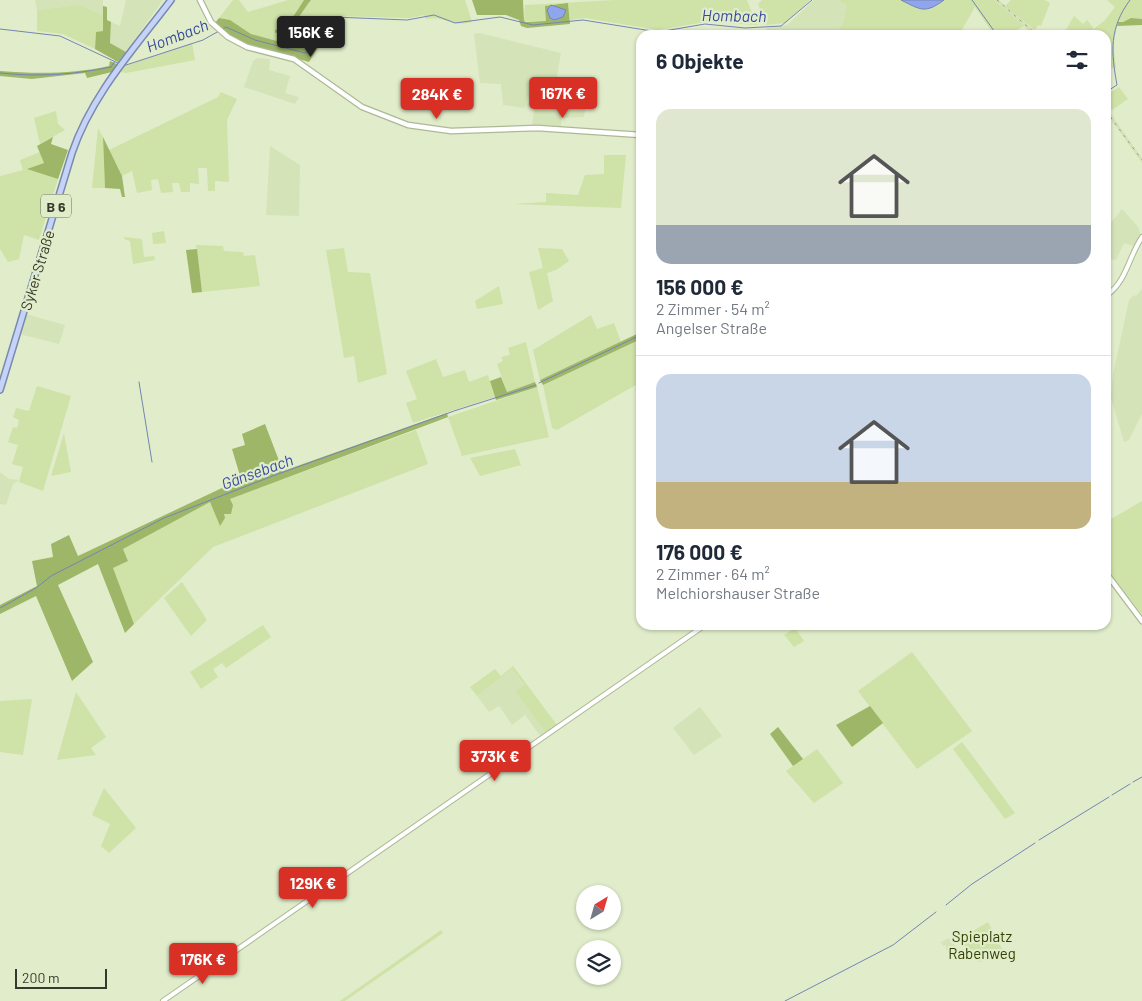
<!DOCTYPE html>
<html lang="de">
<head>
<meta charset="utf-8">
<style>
	body { margin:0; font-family:Barlow,sans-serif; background:#f6f6f7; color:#1f2937; height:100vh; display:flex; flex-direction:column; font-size:19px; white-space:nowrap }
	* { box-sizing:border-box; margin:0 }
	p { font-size:16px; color:#747a83 }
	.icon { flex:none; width:28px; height:28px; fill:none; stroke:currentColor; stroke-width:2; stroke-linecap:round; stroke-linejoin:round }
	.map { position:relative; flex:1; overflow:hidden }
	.panel { position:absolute; left:636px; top:30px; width:475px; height:600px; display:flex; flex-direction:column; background:#fff; border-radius:15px; box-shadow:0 1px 4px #0004 }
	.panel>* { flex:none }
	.needle { width:32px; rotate:37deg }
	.fabs { position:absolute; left:576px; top:885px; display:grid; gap:10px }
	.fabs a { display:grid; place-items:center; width:45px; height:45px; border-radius:50%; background:#fff; box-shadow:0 1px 4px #0004; font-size:25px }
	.scale { position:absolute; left:15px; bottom:12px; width:92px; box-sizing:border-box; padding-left:5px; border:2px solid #34392b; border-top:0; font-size:14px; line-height:18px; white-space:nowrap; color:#34392b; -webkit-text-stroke:4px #e1edca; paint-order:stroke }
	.price { position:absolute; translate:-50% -42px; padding:0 11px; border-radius:5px; background:#d93025; color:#fff; font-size:16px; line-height:32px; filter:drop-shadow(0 1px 2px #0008) }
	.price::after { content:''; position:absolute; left:50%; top:30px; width:15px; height:11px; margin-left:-8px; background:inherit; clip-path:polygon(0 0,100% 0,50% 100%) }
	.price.selected { background:#222; color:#fff }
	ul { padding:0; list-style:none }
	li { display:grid; align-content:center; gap:10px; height:265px; padding:0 20px }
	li+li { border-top:1px solid #e0e1e3 }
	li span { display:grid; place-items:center; height:155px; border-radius:15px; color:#555 }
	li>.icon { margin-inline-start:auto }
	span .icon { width:90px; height:90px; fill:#fffc; stroke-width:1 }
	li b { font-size:21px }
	h2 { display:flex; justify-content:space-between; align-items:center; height:60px; padding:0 20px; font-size:21px }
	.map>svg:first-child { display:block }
	.built { fill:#d4e3b8 }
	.green { fill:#cfe2a7 }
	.forest { fill:#9eb667 }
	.water { fill:#8fa6ef; stroke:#7485b4 }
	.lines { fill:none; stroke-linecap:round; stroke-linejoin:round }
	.stream { stroke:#7485b4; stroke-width:1 }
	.tertiary-casing { stroke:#adb996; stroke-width:6 }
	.secondary-casing { stroke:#adb996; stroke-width:7 }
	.primary-casing { stroke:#7a8aae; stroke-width:8 }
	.tertiary { stroke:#fff; stroke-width:4 }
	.secondary { stroke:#fff; stroke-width:4.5 }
	.primary { stroke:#c6d3f9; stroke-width:5 }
	.rail { stroke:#929b82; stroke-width:1; stroke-dasharray:2.5 5; stroke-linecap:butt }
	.labels { text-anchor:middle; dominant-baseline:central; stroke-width:4.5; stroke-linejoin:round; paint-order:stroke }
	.shield { fill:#e1edca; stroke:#686f5b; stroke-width:1 }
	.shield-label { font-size:14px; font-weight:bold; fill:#34392b }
	.street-label { font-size:15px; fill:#34392b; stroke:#e1edca }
	.park-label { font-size:15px; fill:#324002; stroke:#e1edca }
	.water-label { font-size:16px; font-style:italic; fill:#364a9e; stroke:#e1edca }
</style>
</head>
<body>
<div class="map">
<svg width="1142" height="1001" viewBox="0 0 1142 1001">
	<rect width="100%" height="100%" fill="#e1edca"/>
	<g class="built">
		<polygon points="35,0 103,0 103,15 79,5 37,10"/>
		<polygon points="126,0 163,0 126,52 110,43 111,22 120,26"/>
		<polygon points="814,0 837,0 847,5 843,24 833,35 768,35 766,28 787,25"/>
		<polygon points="994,0 999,0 1040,35 1034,35"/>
		<polygon points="479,33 561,53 557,76 560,82 577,87 577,91 587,94 584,117 561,118 561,126 532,125 536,98 527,97 525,108 503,105 501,84 480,83 474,34"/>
		<polygon points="257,58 270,59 269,70 290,76 285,93 299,97 295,104 244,87 253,61"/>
		<polygon points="1106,107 1142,158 1142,163 1106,113"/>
		<polygon points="270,146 300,165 299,216 266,215"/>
		<polygon points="1122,209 1139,228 1140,235 1134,246 1124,243 1116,260 1106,258 1106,229"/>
		<polygon points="1142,289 1142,414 1129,440 1124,442 1111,398 1113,374 1129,300 1134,295 1136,296"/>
		<polygon points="26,314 65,325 59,344 19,334"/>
		<polygon points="0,472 9,479 19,480 13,484 6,505 0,504"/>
		<polygon points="512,669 524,686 517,692 546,733 541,737 525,715 512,725 499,706 489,712 477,696"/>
		<polygon points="700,707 722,736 694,755 673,728"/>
		<polygon points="949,938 951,943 956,946 949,953 946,950 946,945 943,946 941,942"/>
	</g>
	<g class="green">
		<path d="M233 0H239L248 12 288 0H304C296 12 289 26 275 30L276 33C294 28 299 13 311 0H465L472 22C452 28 444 15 426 19L424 15 409 18 333 16 311 50H307L251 34 230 20 219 18Z"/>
		<polygon points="615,0 747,0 757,25 705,22 658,30 585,18 570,20 568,3 546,21 524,21 525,5"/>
		<polygon points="762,0 810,0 785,23 766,25 758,4"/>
		<polygon points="837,0 994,0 1024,26 1008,35 994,35 975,7 959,35 833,35 843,24 847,5"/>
		<polygon points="1011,0 1045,0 1050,3 1041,26 1038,25 1035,30 1005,6"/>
		<path d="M1107 0H1142V19C1133 18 1126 22 1118 22L1113 45 1116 68 1106 69V35H1063L1074 16 1083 24 1087 20 1094 29 1105 20 1115 7Z"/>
		<polygon points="79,5 103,15 103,31 96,32 95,49 63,34 37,31 37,10"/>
		<polygon points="192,43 195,60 126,73 121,72 125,66"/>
		<polygon points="414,78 460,82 460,110 434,109 434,106 429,105 429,99 414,98"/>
		<polygon points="1119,87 1128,99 1112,110 1106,102 1106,95"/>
		<polygon points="221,92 237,99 227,120 229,182 215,181 215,191 208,191 207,168 198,168 199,184 190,183 190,192 181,192 179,183 172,183 173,192 161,193 158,179 151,180 152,190 137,193 132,171 122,176 109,150 218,97"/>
		<polygon points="56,111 58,124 65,130 40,144 34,118"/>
		<polygon points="98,128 103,137 105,188 92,188"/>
		<polygon points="40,152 44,163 28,169 58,179 39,240 24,235 19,259 8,262 0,249 0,176 23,170 20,160"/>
		<polygon points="604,155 626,155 621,208 512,204 546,202 546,193 578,195 585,175 604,174"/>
		<polygon points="164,231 166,243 153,244 152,233"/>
		<polygon points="124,237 142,239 144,257 154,256 155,260 133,264 130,241 124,239"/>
		<polygon points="196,245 223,246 224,251 243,252 244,256 255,255 260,286 202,292"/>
		<polygon points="344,248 348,272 370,273 387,374 358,383 354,356 344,358 326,250"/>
		<polygon points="538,248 562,249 569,261 556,270 547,273 553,301 538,310 529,272 543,268"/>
		<polygon points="499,286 503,304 477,309 475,301"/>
		<polygon points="591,315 597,329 614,323 621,342 540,380 533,350"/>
		<polygon points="641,339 641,382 557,430 552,428 543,385"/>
		<polygon points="526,342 535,382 507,392 497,364 503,361 501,357 510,355 508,348"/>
		<polygon points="436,359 443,377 465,370 469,382 488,375 495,397 413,423 406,403 417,399 406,371"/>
		<polygon points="37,386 71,396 43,491 19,482 23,467 12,464 18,445 8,442 13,427 17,428 19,420 13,417 16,408 29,411"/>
		<polygon points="537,387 549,437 462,456 448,417"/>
		<polygon points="416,430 428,464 213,547 134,624 112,568 128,561 123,549 210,502 220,525 224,514 231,514 230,499"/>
		<polygon points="64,433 71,472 51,476"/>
		<polygon points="515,449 521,465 480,476 470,458"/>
		<polygon points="1142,501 1142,613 1141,613 1106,568 1106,522"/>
		<polygon points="182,582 207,620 191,636 164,598"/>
		<polygon points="263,625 271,637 226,668 222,663 213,669 218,677 201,689 190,672"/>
		<polygon points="795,628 804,641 794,647 784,635"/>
		<polygon points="912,652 972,731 917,769 858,691"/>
		<polygon points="513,666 557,725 546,733 516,692 524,685 512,669 477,696 470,687 495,669 501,676"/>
		<polygon points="76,692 106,737 91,748 96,755 57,760"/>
		<polygon points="32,699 23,755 0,752 0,701"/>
		<polygon points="962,742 1015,813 1005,819 953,749"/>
		<polygon points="817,749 843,783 814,803 786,771"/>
		<polygon points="104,788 136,828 109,853 101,846 110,824 92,815"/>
		<polygon points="988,922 1003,951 979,962 971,958 961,938"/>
		<polygon points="441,930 443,933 345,1001 340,1001"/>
	</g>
	<g class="forest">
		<path d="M304 0H311C301 12 293 32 275 33V30C289 26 296 12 304 0Z"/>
		<polygon points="472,0 523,0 524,21 526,22 546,21 545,6 568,3 570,24 527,28 521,26 519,20 506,15 477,15"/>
		<polygon points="103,6 107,7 107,20 111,22 110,43 126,52 118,62 95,49 96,32 103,31"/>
		<polygon points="332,16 336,19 309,62 238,41 215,23 219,18 230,20 251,34 310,50"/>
		<polygon points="1131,18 1142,19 1142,25 1117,26 1118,22 1123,22"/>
		<path d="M110 61 117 64 112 72 87 78 85 73 32 79 0 76V71C37 74 73 74 109 66Z"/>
		<polygon points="53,137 51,144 68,150 58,179 27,169 44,163 37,146"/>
		<polygon points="103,137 122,176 125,197 122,197 120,189 105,188"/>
		<polygon points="197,249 202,292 192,293 186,250"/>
		<polygon points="641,332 641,339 543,385 540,380"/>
		<polygon points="501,377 507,392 535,382 537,387 496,400 490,381"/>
		<polygon points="447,413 448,417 230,499 233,505 231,514 224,514 225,518 220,526 210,502 123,549 128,561 113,568 134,624 125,633 98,564 58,585 93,662 72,681 36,596 0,614 0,605 37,586 32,561 53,557 51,544 69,535 78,556 241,479 232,449 245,445 242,434 265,424 283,471"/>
		<polygon points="870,706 883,723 852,747 836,725"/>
		<polygon points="778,727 803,759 793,766 770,734"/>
	</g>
	<g class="water">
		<path d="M901 0H944C925 14 921 10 901 0Z"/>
		<polygon points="551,5 566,10 563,17 554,20 550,18 547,10"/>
	</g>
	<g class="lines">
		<g class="stream">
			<polyline points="972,0 997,35"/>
			<polyline points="0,29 60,36 120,64"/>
			<polyline points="123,66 203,40 226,27 255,40 305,53 313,49 334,17 407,20 434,15 455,23 500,17 533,25 583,20 658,32 705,24 745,28 781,26 812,0"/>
			<path d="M0 73C39 77 72 75 111 67L115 61"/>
			<path d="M1106 92 1117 85C1111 52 1109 28 1130 0"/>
			<polyline points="139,382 152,462"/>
			<polyline points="539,383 641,335"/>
			<polyline points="0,608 36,588 51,576 164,518 278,474 454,411 536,385"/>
			<polyline points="1133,782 1142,777"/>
			<polyline points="1112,795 1130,784"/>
			<polyline points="1039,840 1109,797"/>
			<polyline points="946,905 972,884 1035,843"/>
			<polyline points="785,1001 893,945 936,912"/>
		</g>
		<g class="tertiary-casing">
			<g id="tertiary">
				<path d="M1106 296C1127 281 1128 258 1142 237"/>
				<polyline points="163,1001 705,625"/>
			</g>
		</g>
		<g class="secondary-casing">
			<g id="secondary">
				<polyline points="200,0 211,22 228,37 247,47 294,59 362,107 408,125 451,131 537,128 641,135"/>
				<polyline points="1106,573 1142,621"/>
			</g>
		</g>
		<g class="primary-casing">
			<path id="primary" d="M0 390 72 153C92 94 134 49 171 0"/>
		</g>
		<use href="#tertiary" class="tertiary"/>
		<use href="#secondary" class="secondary"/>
		<use href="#primary" class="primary"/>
		<g class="rail">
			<polyline points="997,0 1037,35"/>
			<polyline points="1106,111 1142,160"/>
		</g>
	</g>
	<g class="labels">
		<rect class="shield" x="41" y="194.5" width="30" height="23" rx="4"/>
		<g class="shield-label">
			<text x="56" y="206">B 6</text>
		</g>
		<g class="street-label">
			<text transform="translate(37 270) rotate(-73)">Syker Straße</text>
		</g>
		<g class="park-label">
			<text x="982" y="936">Spieplatz<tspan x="982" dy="17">Rabenweg</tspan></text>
		</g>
		<g class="water-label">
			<text transform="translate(734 15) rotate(1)">Hombach</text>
			<text transform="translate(177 35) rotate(-21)">Hombach</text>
			<text transform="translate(257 471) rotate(-20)">Gänsebach</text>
		</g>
	</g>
</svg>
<div class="fabs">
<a><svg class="needle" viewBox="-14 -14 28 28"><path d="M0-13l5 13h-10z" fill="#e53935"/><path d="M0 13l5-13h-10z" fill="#747a83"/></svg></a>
<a><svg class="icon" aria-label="layers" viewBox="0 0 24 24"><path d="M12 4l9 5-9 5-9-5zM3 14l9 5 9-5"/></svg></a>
</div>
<div class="scale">200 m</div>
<b class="price selected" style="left:311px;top:58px">156K €</b>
<b class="price" style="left:563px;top:119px">167K €</b>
<b class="price" style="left:437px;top:120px">284K €</b>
<b class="price" style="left:495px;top:782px">373K €</b>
<b class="price" style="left:313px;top:909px">129K €</b>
<b class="price" style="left:203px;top:985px">176K €</b>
<section class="panel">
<h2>6 Objekte<svg class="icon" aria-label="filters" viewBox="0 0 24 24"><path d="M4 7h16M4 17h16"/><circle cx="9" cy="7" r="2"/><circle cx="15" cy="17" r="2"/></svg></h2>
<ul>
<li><span style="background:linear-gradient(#dfe7d0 75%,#9aa5b1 0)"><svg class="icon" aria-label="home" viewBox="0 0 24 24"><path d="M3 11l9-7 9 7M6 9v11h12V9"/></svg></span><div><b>156 000 €</b><p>2 Zimmer · 54 m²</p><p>Angelser Straße</p></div></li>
<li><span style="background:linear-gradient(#c9d6e8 70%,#c2b280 0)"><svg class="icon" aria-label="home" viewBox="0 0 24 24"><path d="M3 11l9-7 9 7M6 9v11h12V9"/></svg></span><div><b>176 000 €</b><p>2 Zimmer · 64 m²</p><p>Melchiorshauser Straße</p></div></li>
</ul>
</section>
</div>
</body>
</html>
